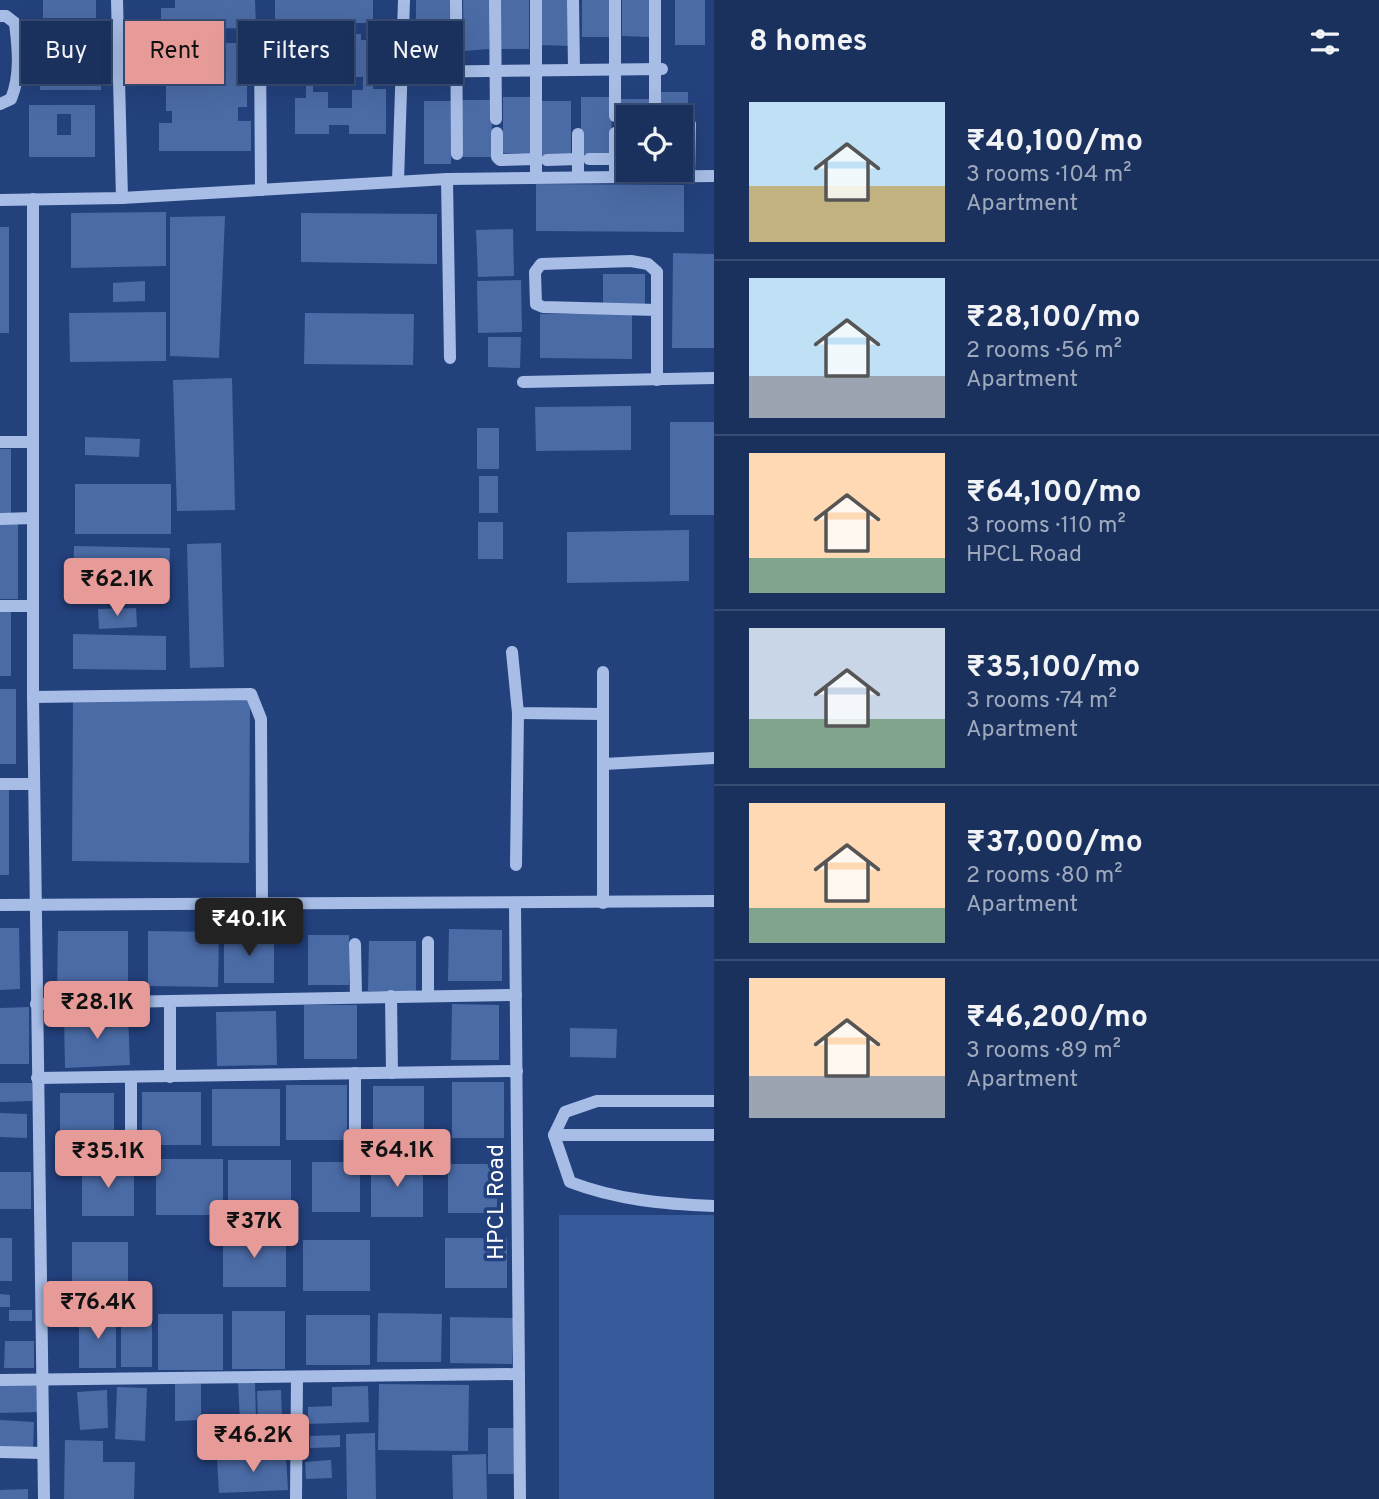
<!DOCTYPE html>
<html lang="en">
<head>
<meta charset="utf-8">
<style>
	body { margin:0; font-family:Overpass,sans-serif; background:#273d67; color:#f1f3f6; height:100vh; display:flex; flex-direction:column; font-size:26px; white-space:nowrap }
	* { box-sizing:border-box; margin:0 }
	p { font-size:23px; color:#9fa9bc }
	.icon { flex:none; width:38px; height:38px; fill:none; stroke:currentColor; stroke-width:2; stroke-linecap:round; stroke-linejoin:round }
	.map { position:relative; flex:1; overflow:hidden }
	.panel { display:flex; flex-direction:column; background:#1a315e; width:665px }
	.panel>* { flex:none }
	.hud { position:absolute; left:21px; top:21px; width:588px; height:63px; display:flex; gap:14px }
	.fabs { position:absolute; left:616px; top:105px; display:grid; gap:14px }
	.fabs a { display:grid; place-items:center; width:77px; height:77px; border-radius:0px; background:#1a315e; box-shadow:0 7px 28px #0002,0 0 0 2px #384c73; font-size:35px }
	.price { position:absolute; translate:-50% -60px; padding:0 16px; border-radius:7px; background:#e69b98; color:#111; font-size:23px; line-height:46px; filter:drop-shadow(0 2px 4px #0008) }
	.price::after { content:''; position:absolute; left:50%; top:42px; width:21px; height:16px; margin-left:-10px; background:inherit; clip-path:polygon(0 0,100% 0,50% 100%) }
	.price.current { background:#222; color:#fff }
	ul { padding:0; list-style:none }
	li { display:flex; align-items:center; gap:21px; height:175px; padding:0 35px }
	li+li { border-top:2px solid #384c73 }
	li span { display:grid; place-items:center; flex:none; width:196px; height:140px; border-radius:0px; color:#555 }
	li>.icon { margin-inline-start:auto }
	span .icon { width:84px; height:84px; fill:#fffc; stroke-width:1 }
	li b { font-size:30px }
	h2 { display:flex; justify-content:space-between; align-items:center; height:84px; padding:0 35px; font-size:30px }
	.tag { padding:0 24px; border-radius:0px; background:#1a315e; box-shadow:0 7px 28px #0002,0 0 0 2px #384c73; font-size:24px; line-height:63px }
	.tag.current { background:#e69b98; color:#111 }
	main { display:flex; flex:1; min-height:0 }
	.map>svg:first-child { display:block }
	.green { fill:#365a9a }
	.building { fill:#4b6ba6; fill-rule:evenodd }
	.lines { fill:none; stroke-linecap:round; stroke-linejoin:round }
	.minor { stroke:#a7bde6; stroke-width:12 }
	.labels { text-anchor:middle; dominant-baseline:central; stroke-width:7; stroke-linejoin:round; paint-order:stroke }
	.street-label { font-size:23px; fill:#fff; stroke:#23417d }
</style>
</head>
<body>
<main>
<div class="map">
<svg width="714" height="1499" viewBox="0 0 714 1499">
	<rect width="100%" height="100%" fill="#23417d"/>
	<rect class="green" x="559" y="1215" width="155" height="284"/>
	<g class="building">
		<rect x="43" y="0" width="53" height="18"/>
		<polygon points="175,0 255,0 256,28 161,29 161,8 175,8"/>
		<rect x="275" y="0" width="98" height="23"/>
		<rect x="416" y="0" width="36" height="52"/>
		<polygon points="463,0 490,0 489,49 464,51"/>
		<rect x="500" y="0" width="29" height="49"/>
		<polygon points="540,0 568,0 569,46 540,45"/>
		<rect x="582" y="0" width="29" height="37"/>
		<polygon points="622,0 650,0 650,37 622,36"/>
		<rect x="675" y="0" width="30" height="45"/>
		<path d="M315 34H326V41H347V34H361V40H386V79H373V89H386V134H349V125H329V134H295V98H306V76H295V41H315ZM328 49H352V77H363V90H352V108H328V92H313V78H328Z"/>
		<path d="M40 37H101V90H40ZM65 48H81V66H65Z"/>
		<polygon points="159,43 251,43 251,58 241,58 241,75 247,75 247,107 238,107 238,121 251,121 251,151 159,151 159,123 172,123 172,111 166,111 166,75 170,75 170,59 159,59"/>
		<polygon points="659,92 688,92 688,154 681,154 681,117 659,117"/>
		<rect x="503" y="97" width="29" height="56"/>
		<polygon points="581,97 612,97 611,154 581,154"/>
		<polygon points="620,99 651,99 651,117 628,117 628,155 619,155"/>
		<rect x="462" y="100" width="30" height="57"/>
		<polygon points="424,101 452,101 451,164 424,164"/>
		<rect x="542" y="101" width="29" height="57"/>
		<path d="M29 105H95V157H29ZM57 114H71V135H57Z"/>
		<polygon points="536,184 684,185 684,232 536,231"/>
		<polygon points="166,212 166,266 71,268 71,213"/>
		<polygon points="301,213 437,214 437,264 301,262"/>
		<polygon points="225,216 219,358 170,356 170,217"/>
		<rect x="0" y="227" width="9" height="106"/>
		<polygon points="513,229 514,276 478,277 476,230"/>
		<polygon points="673,253 714,254 714,348 672,348"/>
		<rect x="603" y="274" width="42" height="30"/>
		<polygon points="521,280 522,332 478,333 477,281"/>
		<polygon points="145,281 145,301 113,302 113,283"/>
		<polygon points="166,312 166,361 70,362 69,313"/>
		<polygon points="305,313 414,314 413,365 304,364"/>
		<polygon points="540,314 632,314 632,359 540,358"/>
		<polygon points="488,337 521,337 520,368 488,367"/>
		<polygon points="232,378 235,510 177,511 173,380"/>
		<polygon points="631,406 631,450 536,451 535,407"/>
		<rect x="670" y="422" width="44" height="93"/>
		<rect x="477" y="428" width="22" height="41"/>
		<polygon points="85,437 140,439 139,457 85,455"/>
		<rect x="0" y="449" width="11" height="66"/>
		<rect x="479" y="476" width="19" height="37"/>
		<rect x="75" y="484" width="96" height="50"/>
		<rect x="0" y="521" width="18" height="78"/>
		<rect x="478" y="522" width="25" height="37"/>
		<polygon points="689,530 689,581 567,583 567,532"/>
		<polygon points="221,543 224,667 190,668 187,544"/>
		<polygon points="74,546 170,548 169,585 73,584"/>
		<polygon points="136,608 137,627 99,629 98,609"/>
		<rect x="0" y="610" width="11" height="66"/>
		<polygon points="73,634 166,636 166,670 73,669"/>
		<rect x="0" y="689" width="16" height="75"/>
		<polygon points="73,698 250,700 249,863 72,861"/>
		<rect x="0" y="787" width="9" height="88"/>
		<polygon points="0,928 19,928 20,989 0,990"/>
		<polygon points="449,929 502,930 502,981 448,981"/>
		<polygon points="58,931 128,931 128,996 57,996"/>
		<polygon points="148,931 219,932 218,987 148,986"/>
		<rect x="224" y="933" width="50" height="50"/>
		<rect x="308" y="935" width="41" height="50"/>
		<polygon points="369,941 416,941 416,991 368,991"/>
		<polygon points="452,1004 499,1005 499,1060 451,1060"/>
		<rect x="304" y="1005" width="53" height="54"/>
		<polygon points="29,1007 29,1064 0,1064 0,1008"/>
		<polygon points="276,1011 277,1065 217,1066 216,1012"/>
		<polygon points="128,1014 130,1065 65,1068 64,1016"/>
		<polygon points="570,1028 617,1029 616,1058 570,1057"/>
		<rect x="452" y="1082" width="52" height="56"/>
		<polygon points="0,1083 32,1083 32,1101 0,1102"/>
		<rect x="286" y="1085" width="61" height="55"/>
		<rect x="373" y="1086" width="51" height="57"/>
		<rect x="212" y="1089" width="68" height="57"/>
		<rect x="142" y="1092" width="59" height="53"/>
		<rect x="60" y="1093" width="54" height="52"/>
		<polygon points="0,1113 27,1114 27,1138 0,1137"/>
		<rect x="156" y="1159" width="67" height="56"/>
		<rect x="228" y="1160" width="63" height="54"/>
		<rect x="371" y="1160" width="52" height="57"/>
		<rect x="312" y="1162" width="48" height="50"/>
		<rect x="448" y="1164" width="49" height="49"/>
		<rect x="82" y="1165" width="52" height="51"/>
		<rect x="0" y="1172" width="31" height="37"/>
		<rect x="223" y="1234" width="63" height="53"/>
		<rect x="0" y="1238" width="12" height="43"/>
		<rect x="445" y="1238" width="62" height="50"/>
		<rect x="303" y="1240" width="67" height="51"/>
		<rect x="72" y="1242" width="56" height="53"/>
		<polygon points="0,1294 10,1295 10,1307 0,1307"/>
		<rect x="9" y="1310" width="23" height="11"/>
		<rect x="232" y="1311" width="53" height="58"/>
		<polygon points="378,1313 442,1314 441,1362 377,1362"/>
		<rect x="79" y="1314" width="37" height="54"/>
		<rect x="158" y="1314" width="65" height="56"/>
		<rect x="306" y="1315" width="64" height="50"/>
		<polygon points="450,1317 513,1318 512,1364 450,1363"/>
		<rect x="121" y="1318" width="31" height="49"/>
		<polygon points="5,1341 34,1341 34,1368 4,1368"/>
		<polygon points="255,1382 256,1420 240,1421 238,1383"/>
		<polygon points="37,1383 38,1412 0,1413 0,1384"/>
		<polygon points="175,1384 201,1384 201,1420 175,1421"/>
		<polygon points="379,1384 469,1385 468,1451 378,1450"/>
		<polygon points="368,1386 369,1422 308,1424 308,1407 332,1406 332,1387"/>
		<polygon points="117,1387 147,1388 145,1441 115,1439"/>
		<polygon points="107,1390 108,1428 80,1430 77,1392"/>
		<polygon points="281,1390 283,1447 259,1448 257,1391"/>
		<polygon points="0,1420 34,1422 33,1449 0,1447"/>
		<polygon points="201,1422 228,1422 228,1453 202,1454"/>
		<rect x="488" y="1428" width="28" height="46"/>
		<polygon points="375,1433 376,1499 347,1499 346,1434"/>
		<polygon points="340,1435 340,1447 310,1448 310,1436"/>
		<polygon points="65,1440 103,1441 103,1462 135,1462 134,1499 64,1499"/>
		<polygon points="486,1454 487,1499 453,1499 452,1455"/>
		<polygon points="286,1456 288,1490 219,1493 217,1459"/>
		<polygon points="331,1460 332,1478 306,1479 305,1462"/>
		<polygon points="28,1489 28,1499 0,1499 0,1490"/>
	</g>
	<g class="lines">
		<g class="minor">
			<polyline points="117,0 122,198"/>
			<polyline points="456,0 457,154"/>
			<polyline points="495,0 496,119"/>
			<polyline points="573,0 574,70"/>
			<polyline points="615,0 615,116"/>
			<polyline points="655,0 655,117"/>
			<path d="M0 16H6L15 23C18 48 21 75 11 99L0 104"/>
			<polyline points="260,47 261,190"/>
			<polyline points="402,72 662,69"/>
			<polyline points="497,133 497,157 500,160 536,159"/>
			<polyline points="589,159 615,159"/>
			<polyline points="547,160 578,159"/>
			<polyline points="689,176 690,124"/>
			<polyline points="536,177 536,0"/>
			<polyline points="578,177 578,134"/>
			<polyline points="615,177 615,133"/>
			<polyline points="447,179 450,358"/>
			<polyline points="398,181 404,0"/>
			<polyline points="33,199 33,697 44,1499"/>
			<polyline points="0,200 122,198 447,179 714,176"/>
			<polyline points="657,380 657,272 648,264 631,261 541,264 535,272 536,304 543,307 657,310"/>
			<polyline points="523,382 714,378"/>
			<polyline points="0,442 33,442"/>
			<polyline points="0,519 33,518"/>
			<polyline points="0,606 33,606"/>
			<polyline points="512,652 518,713 603,714"/>
			<polyline points="603,672 603,903"/>
			<polyline points="33,697 251,694 261,719 262,902"/>
			<polyline points="604,764 714,758"/>
			<polyline points="0,784 34,784"/>
			<polyline points="516,865 518,713"/>
			<polyline points="515,904 520,1499"/>
			<polyline points="0,905 714,901"/>
			<polyline points="428,942 428,996"/>
			<polyline points="355,944 356,997"/>
			<polyline points="391,996 392,1073"/>
			<polyline points="36,1004 170,1001"/>
			<polyline points="355,1073 355,1138"/>
			<polyline points="170,1077 170,1001 516,995"/>
			<polyline points="37,1078 517,1071"/>
			<polyline points="131,1078 131,1132"/>
			<polyline points="554,1135 565,1112 597,1101 714,1101"/>
			<path d="M714 1135H554L570 1182C617 1200 664 1204 714 1206"/>
			<polyline points="0,1380 519,1374"/>
			<polyline points="0,1452 43,1453"/>
			<polyline points="296,1499 297,1377"/>
		</g>
	</g>
	<g class="labels">
		<g class="street-label">
			<text transform="translate(497 1202) rotate(-90)">HPCL Road</text>
		</g>
	</g>
</svg>
<div class="fabs">
<a><svg class="icon" aria-label="locate" viewBox="0 0 24 24"><circle cx="12" cy="12" r="6"/><path d="M12 2v4M12 18v4M2 12h4M18 12h4"/></svg></a>
</div>
<b class="price" style="left:117px;top:618px">₹62.1K</b>
<b class="price current" style="left:249px;top:958px">₹40.1K</b>
<b class="price" style="left:97px;top:1041px">₹28.1K</b>
<b class="price" style="left:397px;top:1189px">₹64.1K</b>
<b class="price" style="left:108px;top:1190px">₹35.1K</b>
<b class="price" style="left:254px;top:1260px">₹37K</b>
<b class="price" style="left:98px;top:1341px">₹76.4K</b>
<b class="price" style="left:253px;top:1474px">₹46.2K</b>
<div class="hud">
<a class="tag">Buy</a>
<a class="tag current">Rent</a>
<a class="tag">Filters</a>
<a class="tag">New</a>
</div>
</div>
<section class="panel">
<h2>8 homes<svg class="icon" aria-label="filters" viewBox="0 0 24 24"><path d="M4 7h16M4 17h16"/><circle cx="9" cy="7" r="2"/><circle cx="15" cy="17" r="2"/></svg></h2>
<ul>
<li><span style="background:linear-gradient(#bfe0f5 60%,#c2b280 0)"><svg class="icon" aria-label="home" viewBox="0 0 24 24"><path d="M3 11l9-7 9 7M6 9v11h12V9"/></svg></span><div><b>₹40,100/mo</b><p>3 rooms · 104 m²</p><p>Apartment</p></div></li>
<li><span style="background:linear-gradient(#bfe0f5 70%,#9aa5b1 0)"><svg class="icon" aria-label="home" viewBox="0 0 24 24"><path d="M3 11l9-7 9 7M6 9v11h12V9"/></svg></span><div><b>₹28,100/mo</b><p>2 rooms · 56 m²</p><p>Apartment</p></div></li>
<li><span style="background:linear-gradient(#ffd9b3 75%,#7fa58c 0)"><svg class="icon" aria-label="home" viewBox="0 0 24 24"><path d="M3 11l9-7 9 7M6 9v11h12V9"/></svg></span><div><b>₹64,100/mo</b><p>3 rooms · 110 m²</p><p>HPCL Road</p></div></li>
<li><span style="background:linear-gradient(#c9d6e8 65%,#7fa58c 0)"><svg class="icon" aria-label="home" viewBox="0 0 24 24"><path d="M3 11l9-7 9 7M6 9v11h12V9"/></svg></span><div><b>₹35,100/mo</b><p>3 rooms · 74 m²</p><p>Apartment</p></div></li>
<li><span style="background:linear-gradient(#ffd9b3 75%,#7fa58c 0)"><svg class="icon" aria-label="home" viewBox="0 0 24 24"><path d="M3 11l9-7 9 7M6 9v11h12V9"/></svg></span><div><b>₹37,000/mo</b><p>2 rooms · 80 m²</p><p>Apartment</p></div></li>
<li><span style="background:linear-gradient(#ffd9b3 70%,#9aa5b1 0)"><svg class="icon" aria-label="home" viewBox="0 0 24 24"><path d="M3 11l9-7 9 7M6 9v11h12V9"/></svg></span><div><b>₹46,200/mo</b><p>3 rooms · 89 m²</p><p>Apartment</p></div></li>
</ul>
</section>
</main>
</body>
</html>
